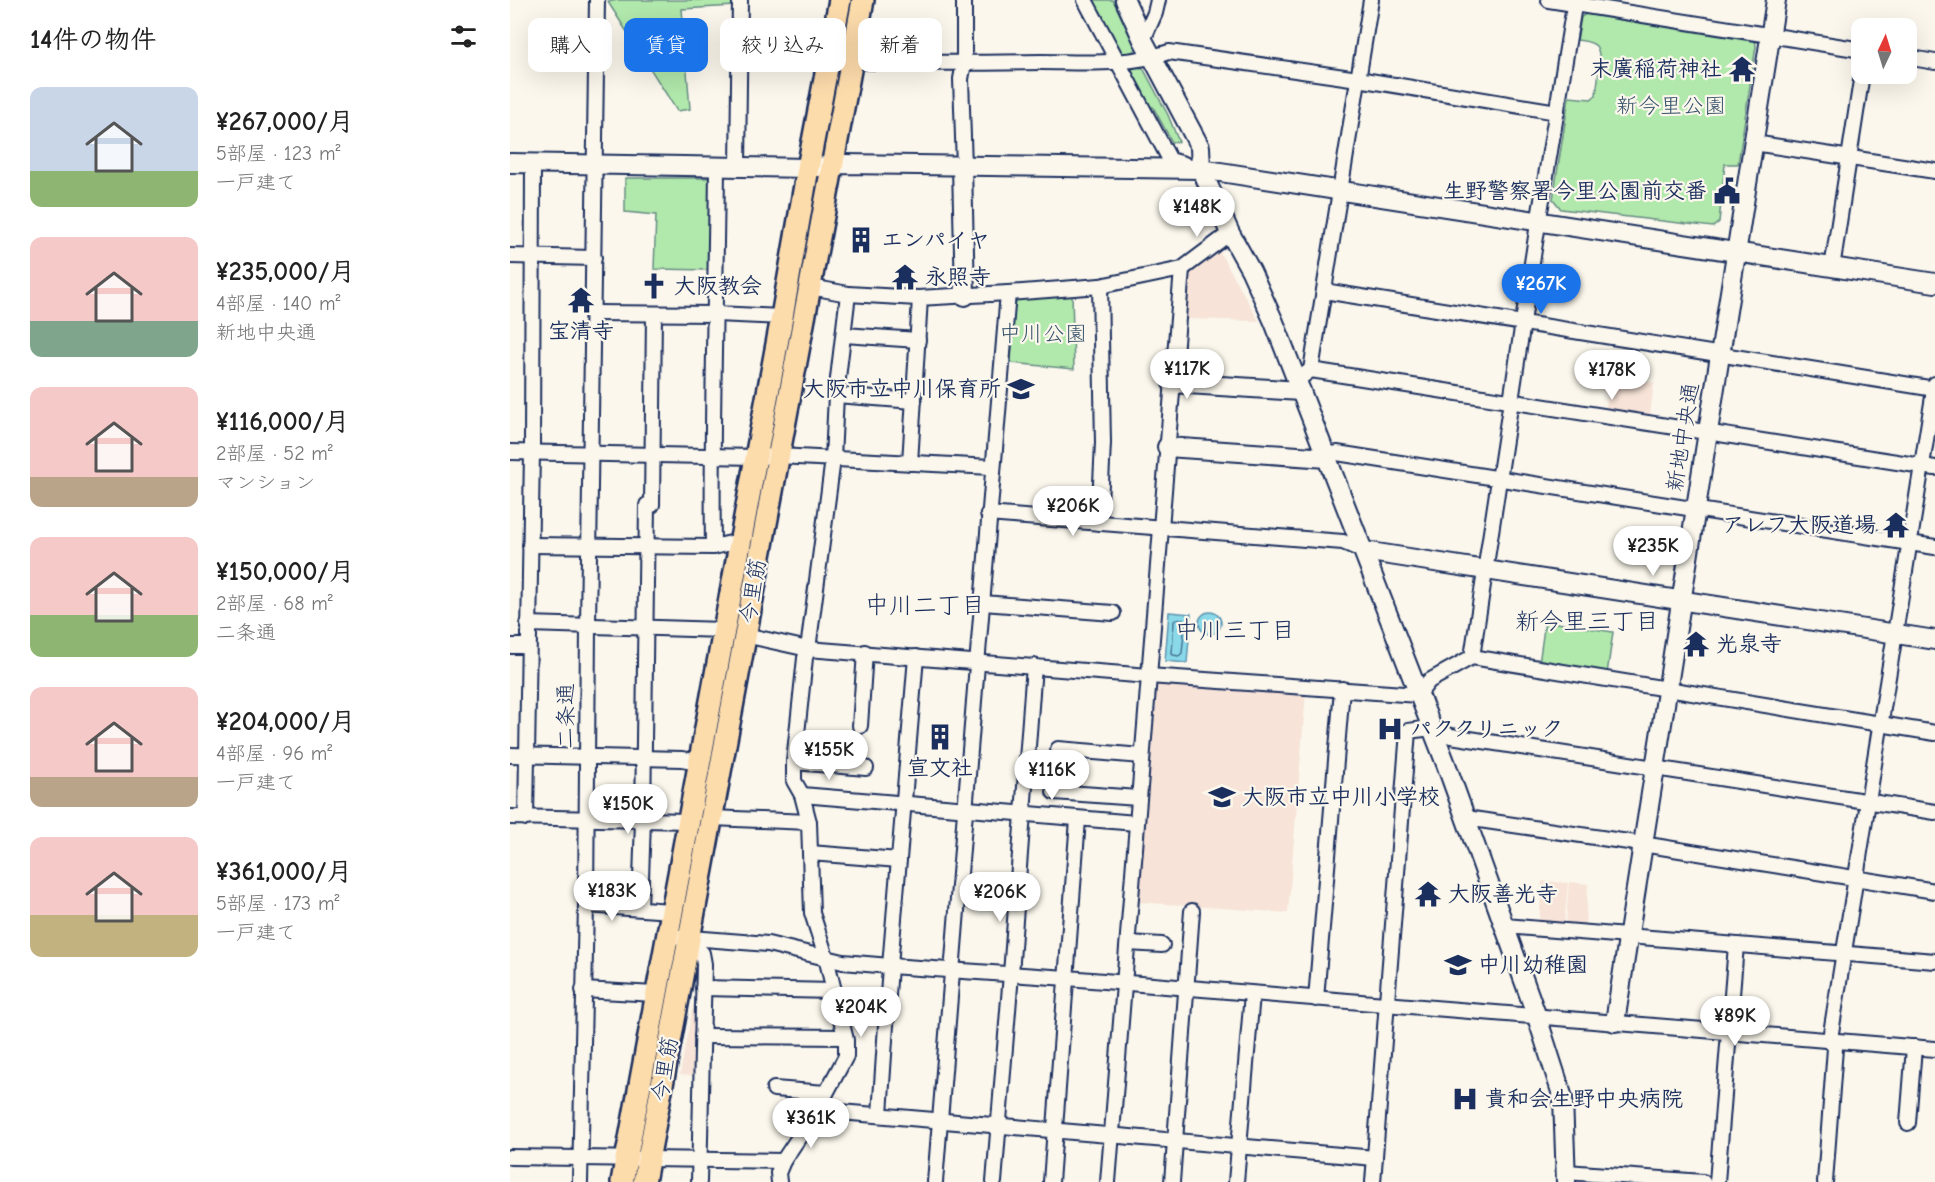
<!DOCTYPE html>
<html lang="ja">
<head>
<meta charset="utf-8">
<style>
	body { margin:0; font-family:"Comic Neue","Klee One",sans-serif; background:#f6f6f6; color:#222; height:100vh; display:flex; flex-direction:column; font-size:22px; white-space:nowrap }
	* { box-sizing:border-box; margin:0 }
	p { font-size:20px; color:#767676 }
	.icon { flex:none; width:33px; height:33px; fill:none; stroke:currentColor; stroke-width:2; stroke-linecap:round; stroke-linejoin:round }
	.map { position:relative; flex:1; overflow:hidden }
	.drawer { display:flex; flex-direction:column; background:#fff; width:510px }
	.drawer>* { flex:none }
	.banner { position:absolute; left:18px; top:18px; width:570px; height:54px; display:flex; gap:12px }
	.needle { width:39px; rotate:4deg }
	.buttons { position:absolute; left:1341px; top:18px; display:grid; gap:12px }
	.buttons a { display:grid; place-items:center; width:66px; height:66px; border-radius:12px; background:#fff; box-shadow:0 6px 24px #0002; font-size:30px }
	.price { position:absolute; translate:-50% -51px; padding:0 14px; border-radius:21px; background:#fff; color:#222; font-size:20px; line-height:39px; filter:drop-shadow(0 2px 3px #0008) }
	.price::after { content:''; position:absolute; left:50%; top:36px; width:18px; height:14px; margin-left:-9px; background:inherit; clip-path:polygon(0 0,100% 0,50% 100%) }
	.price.current { background:#1a73e8; color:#fff }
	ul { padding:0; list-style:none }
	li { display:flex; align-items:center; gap:18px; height:150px; padding:0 30px }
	li span { display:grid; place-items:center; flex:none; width:168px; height:120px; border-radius:12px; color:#555 }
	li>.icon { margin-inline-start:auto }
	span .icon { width:72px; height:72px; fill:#fffc; stroke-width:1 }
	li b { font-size:26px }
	h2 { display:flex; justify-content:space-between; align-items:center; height:72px; padding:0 30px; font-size:26px }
	.chip { padding:0 21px; border-radius:12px; background:#fff; box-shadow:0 6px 24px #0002; font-size:21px; line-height:54px }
	.chip.current { background:#1a73e8; color:#fff }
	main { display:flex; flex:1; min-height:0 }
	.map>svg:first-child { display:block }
	.built { fill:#f7e3d7 }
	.green { fill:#b1e8ab; stroke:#668c84; stroke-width:1.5 }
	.water { fill:#8ad9e8; stroke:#5e95b1; stroke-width:1.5 }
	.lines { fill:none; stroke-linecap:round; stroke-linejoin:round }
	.shore { stroke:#477395; stroke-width:1.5 }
	.street-casing { stroke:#1b2f5e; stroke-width:18 }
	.secondary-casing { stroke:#1b2f5e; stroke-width:22 }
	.primary-casing { stroke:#1b2f5e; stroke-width:26 }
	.street { stroke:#fbf7ec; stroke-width:14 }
	.secondary { stroke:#fbf7ec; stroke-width:18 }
	.primary { stroke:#fddcac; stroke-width:21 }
	.labels { text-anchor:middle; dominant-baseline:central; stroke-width:4.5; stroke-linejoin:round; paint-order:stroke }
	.poi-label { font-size:22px; font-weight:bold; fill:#1b2f5e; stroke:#fbf7ec; text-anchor:start }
	.park-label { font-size:22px; fill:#39546d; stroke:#fbf7ec }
	.street-label { font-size:22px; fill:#1b2f5e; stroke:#fbf7ec }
	.neighbourhood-label { font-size:24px; fill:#1b2f5e; stroke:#fbf7ec }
</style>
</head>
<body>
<main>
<section class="drawer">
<h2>14件の物件<svg class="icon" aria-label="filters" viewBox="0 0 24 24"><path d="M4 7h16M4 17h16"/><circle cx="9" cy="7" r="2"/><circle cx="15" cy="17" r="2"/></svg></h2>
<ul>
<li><span style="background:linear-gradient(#c9d6e8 70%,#8fb573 0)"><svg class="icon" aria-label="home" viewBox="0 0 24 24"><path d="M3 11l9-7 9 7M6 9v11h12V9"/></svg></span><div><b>¥267,000/月</b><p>5部屋 · 123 m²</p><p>一戸建て</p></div></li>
<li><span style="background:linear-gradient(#f6c9c9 70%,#7fa58c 0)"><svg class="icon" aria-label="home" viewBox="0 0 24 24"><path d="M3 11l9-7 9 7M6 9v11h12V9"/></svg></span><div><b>¥235,000/月</b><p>4部屋 · 140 m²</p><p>新地中央通</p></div></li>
<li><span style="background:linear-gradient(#f6c9c9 75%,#b9a48a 0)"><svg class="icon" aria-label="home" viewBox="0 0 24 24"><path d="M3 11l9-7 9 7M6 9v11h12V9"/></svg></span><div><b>¥116,000/月</b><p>2部屋 · 52 m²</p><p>マンション</p></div></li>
<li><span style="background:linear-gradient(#f6c9c9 65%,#8fb573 0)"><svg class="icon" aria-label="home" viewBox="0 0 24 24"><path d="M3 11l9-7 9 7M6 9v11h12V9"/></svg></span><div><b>¥150,000/月</b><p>2部屋 · 68 m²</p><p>二条通</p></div></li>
<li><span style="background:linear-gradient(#f6c9c9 75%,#b9a48a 0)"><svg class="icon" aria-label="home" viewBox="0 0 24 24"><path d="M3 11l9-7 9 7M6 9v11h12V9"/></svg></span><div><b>¥204,000/月</b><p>4部屋 · 96 m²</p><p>一戸建て</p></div></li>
<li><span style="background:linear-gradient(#f6c9c9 65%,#c2b280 0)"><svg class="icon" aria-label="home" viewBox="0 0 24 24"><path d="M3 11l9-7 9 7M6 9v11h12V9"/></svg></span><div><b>¥361,000/月</b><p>5部屋 · 173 m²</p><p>一戸建て</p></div></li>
</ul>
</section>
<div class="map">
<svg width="1425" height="1182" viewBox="0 0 1425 1182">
	<rect width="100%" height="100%" fill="#fbf7ec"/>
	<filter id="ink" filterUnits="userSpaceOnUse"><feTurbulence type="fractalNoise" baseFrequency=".0167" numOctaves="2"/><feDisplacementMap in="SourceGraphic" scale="12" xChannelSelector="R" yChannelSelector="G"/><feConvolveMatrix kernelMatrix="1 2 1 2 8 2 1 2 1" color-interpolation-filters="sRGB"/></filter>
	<g filter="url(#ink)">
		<g class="built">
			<polygon points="708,249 749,321 674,319 675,275"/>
			<polygon points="1101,376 1144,383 1140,415 1096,408"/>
			<polygon points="645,681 796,692 778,913 628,902"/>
			<polygon points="1032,881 1058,883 1054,925 1029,923"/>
			<polygon points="1059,882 1078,884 1075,926 1056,924"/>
			<polygon points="183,1004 191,1004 189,1076 170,1075"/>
		</g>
		<g class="green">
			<polygon points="107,0 225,0 225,6 172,9 180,109 167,111 98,2"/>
			<polygon points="583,0 603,0 625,47 624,51 614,55 612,54"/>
			<path d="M1076 14 1245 40 1246 46 1228 164H1215L1209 222 1203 227 1051 209 1043 199 1059 97 1081 99 1086 95C1087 84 1093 54 1086 46 1081 41 1073 41 1067 40L1071 17Z"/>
			<polygon points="626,67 633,68 658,115 669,142 662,142 643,107 640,108 622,71 623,68"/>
			<polygon points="115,178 202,178 201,270 144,269 146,215 115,212"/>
			<polygon points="562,294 564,369 501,363 504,304 508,298"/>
			<polygon points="1035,621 1103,632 1097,674 1029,664"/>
		</g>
		<g class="water">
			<circle cx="700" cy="623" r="11"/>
			<polygon points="659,612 681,614 677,663 655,661"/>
		</g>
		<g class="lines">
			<polygon class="shore" points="667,619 673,619 675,622 672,653 669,656 663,655 662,653 664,621"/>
			<g class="street-casing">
				<g id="street">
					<polyline points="454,0 454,63 451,79 454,166"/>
					<polyline points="575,0 660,160 674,164"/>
					<polyline points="1039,0 1352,50"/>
					<polyline points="633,40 645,13 648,0"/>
					<polyline points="1396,57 1425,62"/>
					<path d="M341 61C404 64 468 63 531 62 573 62 618 66 659 52L848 79 1047 112"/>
					<polyline points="1244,143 1425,171"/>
					<polyline points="228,167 230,0"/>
					<polyline points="0,256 84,258"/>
					<polyline points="1322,268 1352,74"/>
					<polyline points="301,287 338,294 408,298 498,293 590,286 672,269 720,233"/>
					<polyline points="814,291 1425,389"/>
					<polyline points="83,313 206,314 272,317"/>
					<polyline points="334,335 408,340"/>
					<polyline points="801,370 861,0"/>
					<polyline points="787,380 801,370 1425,468"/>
					<polyline points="326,395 404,401"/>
					<polyline points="0,452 246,457 268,456 482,467"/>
					<polyline points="817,455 827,453 1425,547"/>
					<polyline points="400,463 410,298"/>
					<polyline points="478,514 833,542 854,551"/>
					<polyline points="589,523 593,443 590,286"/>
					<polyline points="20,545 203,547 230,541"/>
					<path d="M203 547C201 420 206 294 207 167"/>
					<polyline points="473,603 603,613"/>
					<polyline points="18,624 213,630"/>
					<polyline points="235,635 298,649 639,676 908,695 919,681 962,657 1425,733"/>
					<polyline points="0,646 18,646"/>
					<polyline points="962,657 1027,230 1065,0"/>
					<polyline points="350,726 355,652"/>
					<polyline points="548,749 632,756"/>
					<polyline points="0,755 172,759 189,762"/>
					<polyline points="284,762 356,768"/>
					<polyline points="544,792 628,798"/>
					<polyline points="292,795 626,823"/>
					<polyline points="0,817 178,821"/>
					<polyline points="16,818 22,452 23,163"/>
					<polyline points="202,818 299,822"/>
					<polyline points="956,818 1132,844 1425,891"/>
					<polyline points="300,853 389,860"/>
					<polyline points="76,905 161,911"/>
					<polyline points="130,908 133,820 137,505 142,505 144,314"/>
					<polyline points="995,926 1425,961"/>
					<polyline points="156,936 258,944 333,962 380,966 557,978 1425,1049"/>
					<polyline points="178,939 192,953 194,964 189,1182"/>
					<polyline points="618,943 652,945"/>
					<polyline points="193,988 324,991"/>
					<polyline points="73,990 145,994"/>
					<polyline points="806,999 832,689"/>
					<polyline points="192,1036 335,1037"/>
					<polyline points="264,1089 316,1093"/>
					<polyline points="307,1110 865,1158"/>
					<polyline points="370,1114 380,966 406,657"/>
					<polyline points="1398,1123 1404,1047"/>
					<polyline points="0,1157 273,1161"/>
					<polyline points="1056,1172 1193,1182"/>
					<polyline points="70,1182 76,905 78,625 87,0"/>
					<polyline points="269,1182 268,1173 273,1161 307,1110 336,1056 336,1040 324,991 316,957 302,913 299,822 292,795 284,781 284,762 295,658 298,649 323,459 326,395 338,294"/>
					<path d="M425 1182C451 886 471 589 498 293"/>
					<polyline points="484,1182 501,974 524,666"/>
					<polyline points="541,1182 568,819"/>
					<polyline points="598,1182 672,269"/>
					<polyline points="662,1182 682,911"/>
					<polyline points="726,1182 742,994"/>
					<polyline points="863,1182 898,731 922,728 941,736 1425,812"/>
					<polyline points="1207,1182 1226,945"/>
					<polyline points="1315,1182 1325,1048 1320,1039 1425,384"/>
				</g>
			</g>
			<g class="secondary-casing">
				<g id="secondary">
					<polyline points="615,0 633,40 690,147 691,169 720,233 741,271 764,322 936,764 1027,1017 1053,1098 1056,1182"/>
					<polyline points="0,163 298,168 334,164 691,169 1425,283"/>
					<polyline points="452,166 455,296"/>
					<polyline points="662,383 791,391"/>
					<polyline points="657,447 817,458"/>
					<polyline points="854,551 1425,640"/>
					<polyline points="1105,1022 1266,0"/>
				</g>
			</g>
			<g class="primary-casing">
				<g id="primary">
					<polyline points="112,1182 272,317 298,168 330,0"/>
					<polyline points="134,1182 353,0"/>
				</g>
			</g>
			<use href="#street" class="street"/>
			<use href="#secondary" class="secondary"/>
			<use href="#primary" class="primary"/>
		</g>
	</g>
	<defs>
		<g id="temple-bare" transform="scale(2.07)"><path d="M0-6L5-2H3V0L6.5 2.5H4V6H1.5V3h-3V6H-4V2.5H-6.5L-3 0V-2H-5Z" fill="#1b2f5e" stroke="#fbf7ec" stroke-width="2.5" paint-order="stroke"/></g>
		<g id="civic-bare" transform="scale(2.07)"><path d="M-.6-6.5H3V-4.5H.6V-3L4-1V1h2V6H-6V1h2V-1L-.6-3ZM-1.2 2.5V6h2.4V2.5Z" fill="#1b2f5e" stroke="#fbf7ec" stroke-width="2.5" paint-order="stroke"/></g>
		<g id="building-bare" transform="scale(2.07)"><path d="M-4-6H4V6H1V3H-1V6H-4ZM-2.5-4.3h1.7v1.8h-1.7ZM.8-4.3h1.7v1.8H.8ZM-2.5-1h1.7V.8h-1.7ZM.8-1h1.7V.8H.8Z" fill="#1b2f5e" stroke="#fbf7ec" stroke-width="2.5" paint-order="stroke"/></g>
		<g id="church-bare" transform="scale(2.07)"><path d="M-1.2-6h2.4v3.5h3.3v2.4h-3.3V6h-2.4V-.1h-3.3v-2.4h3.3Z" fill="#1b2f5e" stroke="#fbf7ec" stroke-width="2.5" paint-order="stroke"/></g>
		<g id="school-bare" transform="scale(2.07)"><path d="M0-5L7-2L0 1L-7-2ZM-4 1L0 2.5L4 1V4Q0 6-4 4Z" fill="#1b2f5e" stroke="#fbf7ec" stroke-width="2.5" paint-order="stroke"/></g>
		<g id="hospital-bare" transform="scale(2.07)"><path d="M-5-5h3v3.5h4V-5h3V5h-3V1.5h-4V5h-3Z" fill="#1b2f5e" stroke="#fbf7ec" stroke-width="2.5" paint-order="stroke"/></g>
	</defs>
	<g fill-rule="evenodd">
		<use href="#temple-bare" x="1232" y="69"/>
		<use href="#civic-bare" x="1217" y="191"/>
		<use href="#building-bare" x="351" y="240"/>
		<use href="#temple-bare" x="395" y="277"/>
		<use href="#church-bare" x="144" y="286"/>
		<use href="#temple-bare" x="71" y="300"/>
		<use href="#school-bare" x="511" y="389"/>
		<use href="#temple-bare" x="1386" y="525"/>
		<use href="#temple-bare" x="1186" y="644"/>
		<use href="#hospital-bare" x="880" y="729"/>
		<use href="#building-bare" x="430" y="737"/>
		<use href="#school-bare" x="712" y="797"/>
		<use href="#temple-bare" x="918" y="894"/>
		<use href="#school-bare" x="948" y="965"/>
		<use href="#hospital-bare" x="955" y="1099"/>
	</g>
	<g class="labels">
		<g class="poi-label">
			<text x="1212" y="69" text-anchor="end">末廣稲荷神社</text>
			<text x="1197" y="191" text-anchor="end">生野警察署今里公園前交番</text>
			<text x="371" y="240">エンパイヤ</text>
			<text x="415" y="277">永照寺</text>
			<text x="164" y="286">大阪教会</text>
			<text x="71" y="331" text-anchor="middle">宝清寺</text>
			<text x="491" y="389" text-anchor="end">大阪市立中川保育所</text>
			<text x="1366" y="525" text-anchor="end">アレフ大阪道場</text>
			<text x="1206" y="644">光泉寺</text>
			<text x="900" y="729">パククリニック</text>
			<text x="430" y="768" text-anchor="middle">宣文社</text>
			<text x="732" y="797">大阪市立中川小学校</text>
			<text x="938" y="894">大阪善光寺</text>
			<text x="968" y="965">中川幼稚園</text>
			<text x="975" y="1099">貴和会生野中央病院</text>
		</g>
		<g class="park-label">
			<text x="1161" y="106">新今里公園</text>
			<text x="533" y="334">中川公園</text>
		</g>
		<g class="street-label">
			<text transform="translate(1173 437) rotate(-81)">新地中央通</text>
			<text transform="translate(243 591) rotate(-80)">今里筋</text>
			<text transform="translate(56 716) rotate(-90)">二条通</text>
			<text transform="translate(155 1069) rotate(-80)">今里筋</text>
		</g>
		<g class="neighbourhood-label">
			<text x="415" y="605">中川二丁目</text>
			<text x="1077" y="621">新今里三丁目</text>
			<text x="725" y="630">中川三丁目</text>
		</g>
	</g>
</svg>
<div class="buttons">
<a><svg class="needle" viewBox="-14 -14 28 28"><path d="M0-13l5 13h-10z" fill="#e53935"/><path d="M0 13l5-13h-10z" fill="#767676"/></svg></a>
</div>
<b class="price" style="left:687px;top:238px">¥148K</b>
<b class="price current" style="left:1031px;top:315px">¥267K</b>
<b class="price" style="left:677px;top:400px">¥117K</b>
<b class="price" style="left:1102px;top:401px">¥178K</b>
<b class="price" style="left:563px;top:537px">¥206K</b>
<b class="price" style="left:1143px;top:577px">¥235K</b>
<b class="price" style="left:319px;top:781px">¥155K</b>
<b class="price" style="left:542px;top:801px">¥116K</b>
<b class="price" style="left:118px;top:835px">¥150K</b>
<b class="price" style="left:102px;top:922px">¥183K</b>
<b class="price" style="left:490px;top:923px">¥206K</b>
<b class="price" style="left:351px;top:1038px">¥204K</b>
<b class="price" style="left:1225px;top:1047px">¥89K</b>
<b class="price" style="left:301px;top:1149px">¥361K</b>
<div class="banner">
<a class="chip">購入</a>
<a class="chip current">賃貸</a>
<a class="chip">絞り込み</a>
<a class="chip">新着</a>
</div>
</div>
</main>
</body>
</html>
